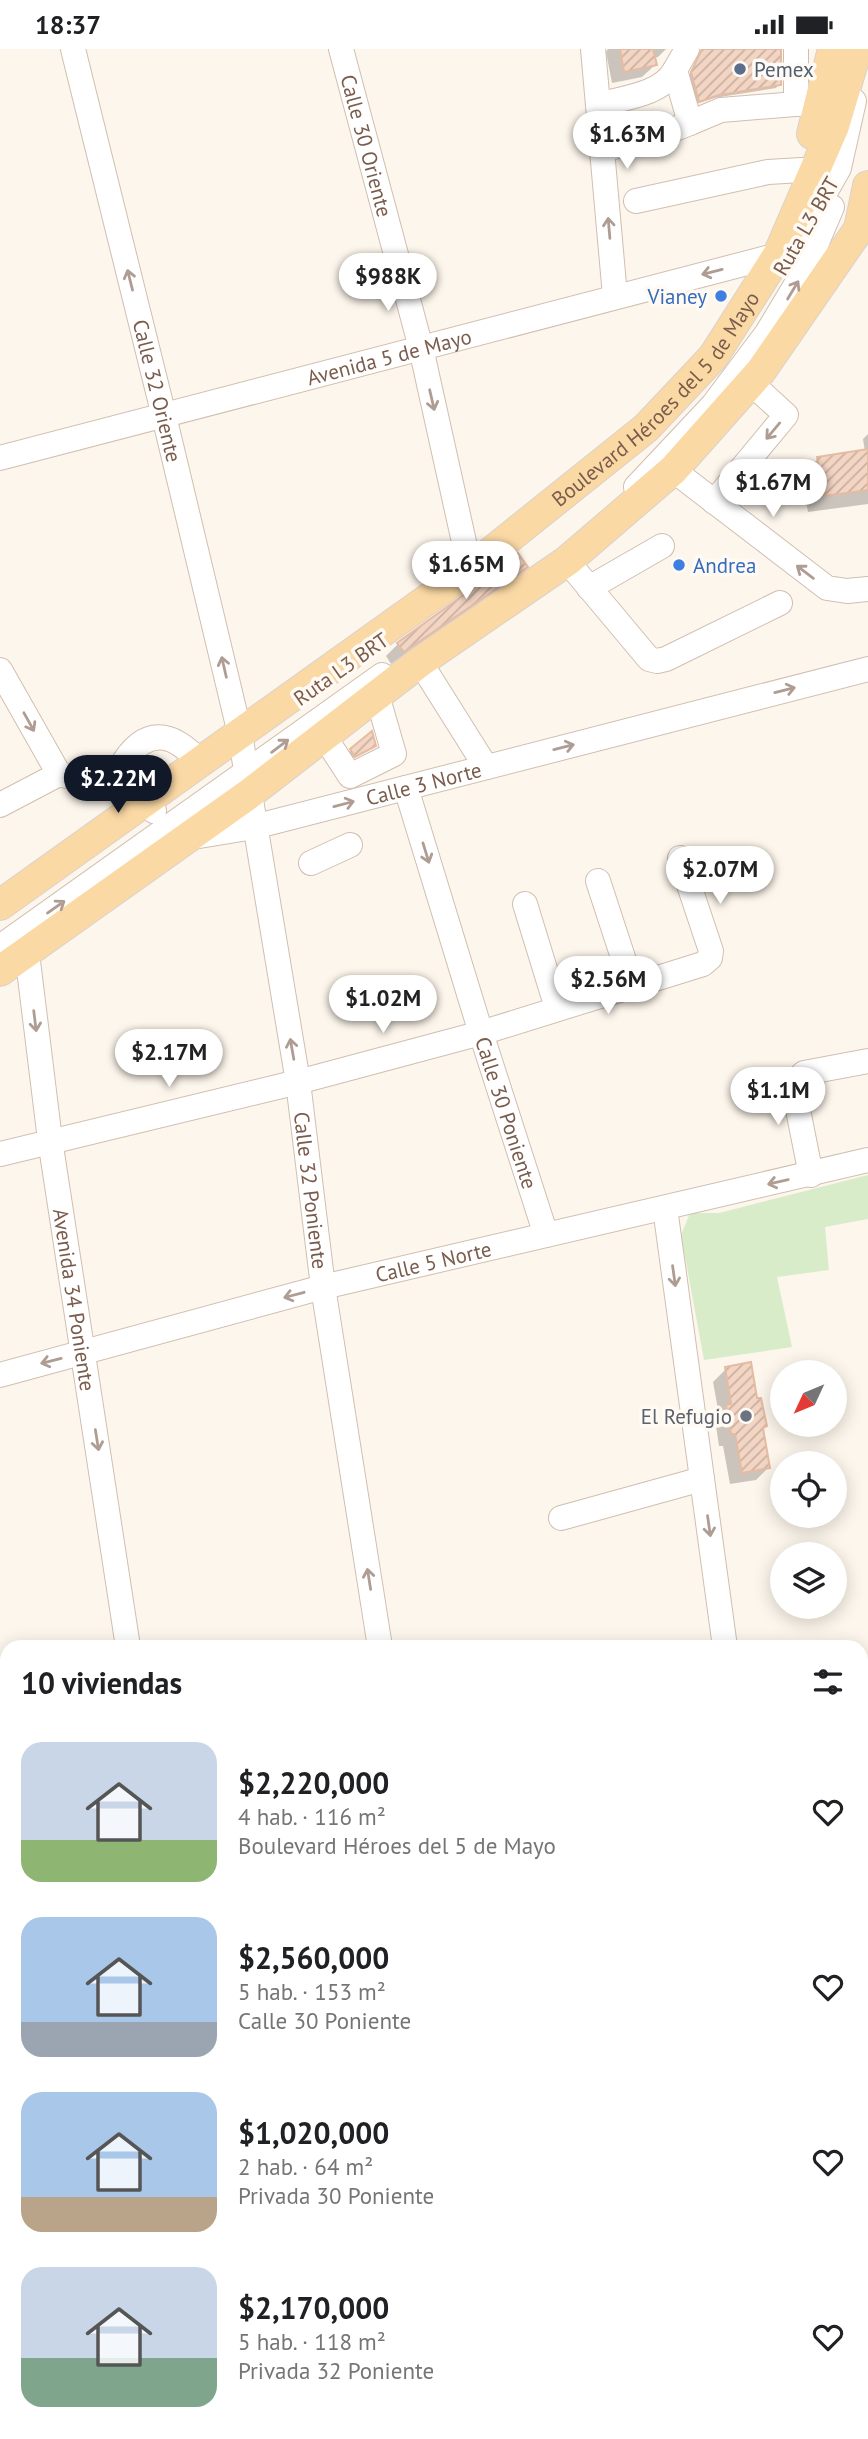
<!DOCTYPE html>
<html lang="es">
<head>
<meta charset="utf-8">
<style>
	body { margin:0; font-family:"PT Sans",sans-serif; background:#f6f6f6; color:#202124; height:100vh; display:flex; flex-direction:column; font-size:26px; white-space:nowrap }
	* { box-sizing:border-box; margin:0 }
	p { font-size:23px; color:#757577 }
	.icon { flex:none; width:38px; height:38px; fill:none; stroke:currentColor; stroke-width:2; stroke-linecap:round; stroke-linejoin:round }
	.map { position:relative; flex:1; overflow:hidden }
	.panel { position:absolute; left:0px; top:1591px; width:868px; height:800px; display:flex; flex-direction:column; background:#fff; border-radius:21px 21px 0 0; box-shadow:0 4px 18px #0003 }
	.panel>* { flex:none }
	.needle { width:46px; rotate:226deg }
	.fabs { position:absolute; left:770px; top:1311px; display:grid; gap:14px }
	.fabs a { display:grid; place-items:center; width:77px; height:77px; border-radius:50%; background:#fff; box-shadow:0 4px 18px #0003; font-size:35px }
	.price { position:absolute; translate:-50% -60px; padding:0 16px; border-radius:24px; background:#fff; color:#222; font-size:23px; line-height:46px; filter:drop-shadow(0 2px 4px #0008) }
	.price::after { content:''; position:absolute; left:50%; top:42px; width:21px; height:16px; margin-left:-10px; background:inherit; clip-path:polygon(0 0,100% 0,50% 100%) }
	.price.active { background:#111827; color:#fff }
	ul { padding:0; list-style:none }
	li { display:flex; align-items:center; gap:21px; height:175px; padding:0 21px }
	li span { display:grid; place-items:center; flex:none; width:196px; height:140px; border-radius:21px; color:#555 }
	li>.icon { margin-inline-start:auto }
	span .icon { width:84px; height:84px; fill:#fffc; stroke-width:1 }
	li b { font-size:30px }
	h2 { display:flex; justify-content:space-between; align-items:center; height:84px; padding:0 21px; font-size:30px }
	.status { display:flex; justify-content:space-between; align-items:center; height:49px; padding:0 35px; background:#fff; direction:ltr }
	.status svg { height:19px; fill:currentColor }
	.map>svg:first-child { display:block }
	.park { fill:#d8ecc9 }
	.shadow { fill:#0003 }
	.building { fill:url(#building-hatch); stroke:#e6bba3; stroke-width:2 }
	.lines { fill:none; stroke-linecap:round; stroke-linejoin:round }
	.minor-casing { stroke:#d1beb0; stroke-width:26 }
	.major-casing { stroke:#dad1cd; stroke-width:32 }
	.minor { stroke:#fff; stroke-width:24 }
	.major { stroke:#fbd9a5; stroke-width:30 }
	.rail { stroke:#b9a8c9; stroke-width:5; stroke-dasharray:10 7; stroke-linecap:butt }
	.oneway { stroke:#af9d94 }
	.service-dot { fill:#5c6f8a; stroke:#fffaf3; stroke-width:2.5 }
	.shop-dot { fill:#3f7fe0; stroke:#fffaf3; stroke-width:2.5 }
	.worship-dot { fill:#6b7280; stroke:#fffaf3; stroke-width:2.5 }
	.labels { text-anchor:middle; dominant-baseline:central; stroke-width:7; stroke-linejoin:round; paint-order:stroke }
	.service-label { font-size:21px; fill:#4e5e75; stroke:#fffaf3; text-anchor:start }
	.street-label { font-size:21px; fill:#7a5c4d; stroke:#fffaf3 }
	.shop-label { font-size:21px; fill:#366cbe; stroke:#fffaf3; text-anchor:end }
	.worship-label { font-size:21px; fill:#5b616d; stroke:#fffaf3; text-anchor:end }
</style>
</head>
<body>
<div class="status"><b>18:37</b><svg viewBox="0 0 49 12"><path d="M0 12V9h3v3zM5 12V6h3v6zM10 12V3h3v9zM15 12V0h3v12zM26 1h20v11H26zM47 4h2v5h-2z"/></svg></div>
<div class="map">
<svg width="868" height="2390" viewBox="0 0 868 2390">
	<defs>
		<pattern id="building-hatch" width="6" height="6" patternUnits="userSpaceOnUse" patternTransform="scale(1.75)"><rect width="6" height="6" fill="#f3d5c3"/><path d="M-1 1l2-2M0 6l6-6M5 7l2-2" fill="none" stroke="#cab0a1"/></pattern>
	</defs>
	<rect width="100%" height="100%" fill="#fdf6ec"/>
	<polygon class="park" points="868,1126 868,1170 825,1178 829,1221 777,1228 792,1298 704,1311 681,1186 690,1164 719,1164"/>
	<g class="shadow">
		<polygon points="608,0 666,0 658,8 653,9 655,16 642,28 612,34 606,3"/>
		<polygon points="728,0 781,0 779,35 776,39 714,49 696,55 688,28 698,9"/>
		<polygon points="868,385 868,455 808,463 801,426 818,410 865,403 863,390"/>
		<polygon points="525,518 513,530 391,615 386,607 398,595"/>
		<polygon points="374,697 351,710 348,704 351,701"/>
		<polygon points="726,1320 768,1419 756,1431 730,1435 723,1397 719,1397 715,1370 719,1366 713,1333"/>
	</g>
	<g class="building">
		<polygon points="620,0 653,0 657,16 624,23"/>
		<polygon points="702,0 781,0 781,36 719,46 699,53 691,23"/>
		<polygon points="868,400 868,441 824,447 817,408"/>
		<polygon points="518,504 528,518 404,603 397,594 480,534"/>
		<polygon points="372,682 376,697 355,708 350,700"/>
		<polygon points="751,1313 757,1349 761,1349 767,1377 763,1379 770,1419 742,1424 735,1385 731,1385 726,1356 731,1355 725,1318"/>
	</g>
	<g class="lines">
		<g class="minor-casing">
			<g id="minor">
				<path id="s1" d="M73 0 164 367 240 685 298 1033 323 1238 380 1598"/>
				<path id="s2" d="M341 0 421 299 470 520"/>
				<polyline points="593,0 615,247"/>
				<polyline points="687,0 675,21 690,74 721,61 820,53"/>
				<polyline points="796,0 796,55"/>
				<path d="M598 56C623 49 661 46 675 21"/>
				<polyline points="602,101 657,87 690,74"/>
				<polyline points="636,152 768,123 802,121"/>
				<polyline points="794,198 839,119 854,52"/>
				<path id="s3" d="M0 409 778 206"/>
				<polyline points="673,421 827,539 847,542 868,540"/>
				<polyline points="636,438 713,356 767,284 806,219 832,158"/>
				<polyline points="714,453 786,366 751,334"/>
				<polyline points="567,512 649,610 657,612 666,610 780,554"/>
				<polyline points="589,539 662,497"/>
				<polyline points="420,613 486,718"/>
				<polyline points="0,621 59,725"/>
				<polyline points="324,687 350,727 394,705 377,646"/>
				<path d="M111 738C121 714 139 681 169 690 180 693 192 705 201 712"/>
				<path id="s4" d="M406 739 481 984 546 1186"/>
				<path d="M0 756 59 725C91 733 129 738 154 762"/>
				<path id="s5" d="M187 789 254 778 868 620"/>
				<polyline points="311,814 350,796"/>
				<polyline points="598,832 632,936"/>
				<polyline points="525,855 557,959"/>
				<polyline points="0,898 382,626"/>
				<path id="s6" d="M27 904 50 1091 128 1598"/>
				<polyline points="0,1105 298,1033 481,984 703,915 710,909 711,902 680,809"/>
				<polyline points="811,1126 794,1041 797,1031 804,1024 868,1012"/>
				<polyline points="665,1159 725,1598"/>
				<path id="s7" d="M0 1326 323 1238 868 1111"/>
				<polyline points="561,1469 702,1430"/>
				<polyline points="861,1627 868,1625"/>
				<polyline points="861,1779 868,1780"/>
				<polyline points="861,1800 868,1801"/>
				<polyline points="0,1856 7,1854"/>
				<polyline points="0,2006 7,2001"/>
				<polyline points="0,2040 7,2035"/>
				<polyline points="0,2109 7,2107"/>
				<polyline points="0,2183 7,2181"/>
				<polyline points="0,2364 4,2390"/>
				<polyline points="254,2384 255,2390"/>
				<polyline points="504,2384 505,2390"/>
				<polyline points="778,2384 778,2390"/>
			</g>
		</g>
		<g class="major-casing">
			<g id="major">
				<polyline points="812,85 833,0"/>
				<path id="s8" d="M0 856 470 520 646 379 713 308 778 206 834 77 857 0"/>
				<polyline points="0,922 249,745 420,613 567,512 673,421 761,322 859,180 868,137"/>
				<polyline points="861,2108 868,2106"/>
				<polyline points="0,2341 7,2339"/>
			</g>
		</g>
		<use href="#minor" class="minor"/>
		<use href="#major" class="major"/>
		<g class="rail">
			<polyline points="861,1796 868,1797"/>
			<polyline points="0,2026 7,2022"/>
		</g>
	</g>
	<defs><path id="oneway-shaft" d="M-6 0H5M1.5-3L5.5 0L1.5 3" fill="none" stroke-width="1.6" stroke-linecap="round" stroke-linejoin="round" transform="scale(1.75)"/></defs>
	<g class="oneway">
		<use href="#oneway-shaft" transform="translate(609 179) rotate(-95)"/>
		<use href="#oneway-shaft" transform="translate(712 223) rotate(166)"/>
		<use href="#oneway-shaft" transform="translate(130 231) rotate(-104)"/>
		<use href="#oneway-shaft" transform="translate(793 241) rotate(-59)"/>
		<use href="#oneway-shaft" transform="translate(432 351) rotate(77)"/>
		<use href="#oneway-shaft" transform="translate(773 382) rotate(130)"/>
		<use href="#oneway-shaft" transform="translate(805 523) rotate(-143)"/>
		<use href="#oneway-shaft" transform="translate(224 618) rotate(-103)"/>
		<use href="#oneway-shaft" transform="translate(785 641) rotate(-14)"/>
		<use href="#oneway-shaft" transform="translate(29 673) rotate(61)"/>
		<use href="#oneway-shaft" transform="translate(280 697) rotate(-37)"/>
		<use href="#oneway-shaft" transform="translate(564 698) rotate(-14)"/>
		<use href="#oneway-shaft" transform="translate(344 755) rotate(-15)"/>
		<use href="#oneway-shaft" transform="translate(426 804) rotate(73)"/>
		<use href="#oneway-shaft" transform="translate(56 858) rotate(-35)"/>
		<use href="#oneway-shaft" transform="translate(35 972) rotate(83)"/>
		<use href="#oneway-shaft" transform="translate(292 1000) rotate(-100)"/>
		<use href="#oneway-shaft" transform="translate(778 1133) rotate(167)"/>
		<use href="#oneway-shaft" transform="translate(674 1227) rotate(82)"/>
		<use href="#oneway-shaft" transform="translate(294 1246) rotate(165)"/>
		<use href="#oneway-shaft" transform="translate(51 1312) rotate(166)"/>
		<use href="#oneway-shaft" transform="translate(97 1391) rotate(81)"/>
		<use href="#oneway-shaft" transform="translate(709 1477) rotate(82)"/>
		<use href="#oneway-shaft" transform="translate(369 1530) rotate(-99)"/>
	</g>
	<circle class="service-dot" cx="740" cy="20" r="7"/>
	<g class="shop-dot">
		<circle cx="721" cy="247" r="7"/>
		<circle cx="679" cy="516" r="7"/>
	</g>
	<circle class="worship-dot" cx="746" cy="1367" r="7"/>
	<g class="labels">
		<g class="service-label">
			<text x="754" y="20">Pemex</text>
		</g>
		<g class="street-label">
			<text stroke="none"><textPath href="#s2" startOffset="100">Calle 30 Oriente</textPath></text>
			<text transform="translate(806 177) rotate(-60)">Ruta L3 BRT</text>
			<text stroke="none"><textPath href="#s3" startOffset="402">Avenida 5 de Mayo</textPath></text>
			<text stroke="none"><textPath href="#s1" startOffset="352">Calle 32 Oriente</textPath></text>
			<text stroke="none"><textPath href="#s8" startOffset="831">Boulevard Héroes del 5 de Mayo</textPath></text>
			<text transform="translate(341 620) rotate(-35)">Ruta L3 BRT</text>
			<text stroke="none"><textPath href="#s5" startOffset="243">Calle 3 Norte</textPath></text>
			<text stroke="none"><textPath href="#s4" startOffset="340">Calle 30 Poniente</textPath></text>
			<text stroke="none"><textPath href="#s1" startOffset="1167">Calle 32 Poniente</textPath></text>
			<text stroke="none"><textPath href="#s7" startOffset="448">Calle 5 Norte</textPath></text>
			<text stroke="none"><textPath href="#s6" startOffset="350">Avenida 34 Poniente</textPath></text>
		</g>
		<g class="shop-label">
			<text x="707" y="247">Vianey</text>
			<text x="693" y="516" text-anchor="start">Andrea</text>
		</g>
		<g class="worship-label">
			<text x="732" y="1367">El Refugio</text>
		</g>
	</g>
</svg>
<div class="fabs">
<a><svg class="needle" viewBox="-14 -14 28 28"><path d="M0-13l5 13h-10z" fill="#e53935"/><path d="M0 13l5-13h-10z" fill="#757577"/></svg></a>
<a><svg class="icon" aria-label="locate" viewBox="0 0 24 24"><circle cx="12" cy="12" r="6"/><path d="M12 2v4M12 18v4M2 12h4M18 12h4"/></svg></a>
<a><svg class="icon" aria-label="layers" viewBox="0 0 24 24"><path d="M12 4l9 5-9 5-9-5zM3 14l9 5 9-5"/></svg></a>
</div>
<b class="price" style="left:627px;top:122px">$1.63M</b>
<b class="price" style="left:388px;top:264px">$988K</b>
<b class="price" style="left:773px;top:470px">$1.67M</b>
<b class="price" style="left:466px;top:552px">$1.65M</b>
<b class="price active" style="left:118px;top:766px">$2.22M</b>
<b class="price" style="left:720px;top:857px">$2.07M</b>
<b class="price" style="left:608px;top:967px">$2.56M</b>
<b class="price" style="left:383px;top:986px">$1.02M</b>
<b class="price" style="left:169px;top:1040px">$2.17M</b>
<b class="price" style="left:778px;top:1078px">$1.1M</b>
<section class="panel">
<h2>10 viviendas<svg class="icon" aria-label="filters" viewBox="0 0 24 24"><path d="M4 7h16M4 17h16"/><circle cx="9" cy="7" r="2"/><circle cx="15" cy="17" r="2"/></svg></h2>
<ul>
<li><span style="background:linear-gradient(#c9d6e8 70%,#8fb573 0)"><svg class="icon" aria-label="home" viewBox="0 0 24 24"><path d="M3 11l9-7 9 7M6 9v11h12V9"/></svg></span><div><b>$2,220,000</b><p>4 hab. · 116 m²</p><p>Boulevard Héroes del 5 de Mayo</p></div><svg class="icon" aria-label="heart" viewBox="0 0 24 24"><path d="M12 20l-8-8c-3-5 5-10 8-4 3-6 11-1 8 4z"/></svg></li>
<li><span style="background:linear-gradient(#a9c7e8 75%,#9aa5b1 0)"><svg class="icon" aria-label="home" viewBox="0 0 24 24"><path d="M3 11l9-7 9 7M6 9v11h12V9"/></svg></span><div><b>$2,560,000</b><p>5 hab. · 153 m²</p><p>Calle 30 Poniente</p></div><svg class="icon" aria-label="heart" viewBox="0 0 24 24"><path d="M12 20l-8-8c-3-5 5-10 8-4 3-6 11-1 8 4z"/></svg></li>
<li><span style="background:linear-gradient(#a9c7e8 75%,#b9a48a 0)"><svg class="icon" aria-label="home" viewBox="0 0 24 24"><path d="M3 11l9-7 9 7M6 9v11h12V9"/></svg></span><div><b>$1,020,000</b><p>2 hab. · 64 m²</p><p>Privada 30 Poniente</p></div><svg class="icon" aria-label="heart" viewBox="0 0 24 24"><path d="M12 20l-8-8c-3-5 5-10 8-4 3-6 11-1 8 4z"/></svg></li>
<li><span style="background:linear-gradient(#c9d6e8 65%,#7fa58c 0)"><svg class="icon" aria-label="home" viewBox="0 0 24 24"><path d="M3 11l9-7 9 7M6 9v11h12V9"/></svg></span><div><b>$2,170,000</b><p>5 hab. · 118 m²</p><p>Privada 32 Poniente</p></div><svg class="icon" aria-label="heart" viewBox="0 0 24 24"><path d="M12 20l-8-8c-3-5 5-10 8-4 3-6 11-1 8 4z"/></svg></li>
</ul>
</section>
</div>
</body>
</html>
